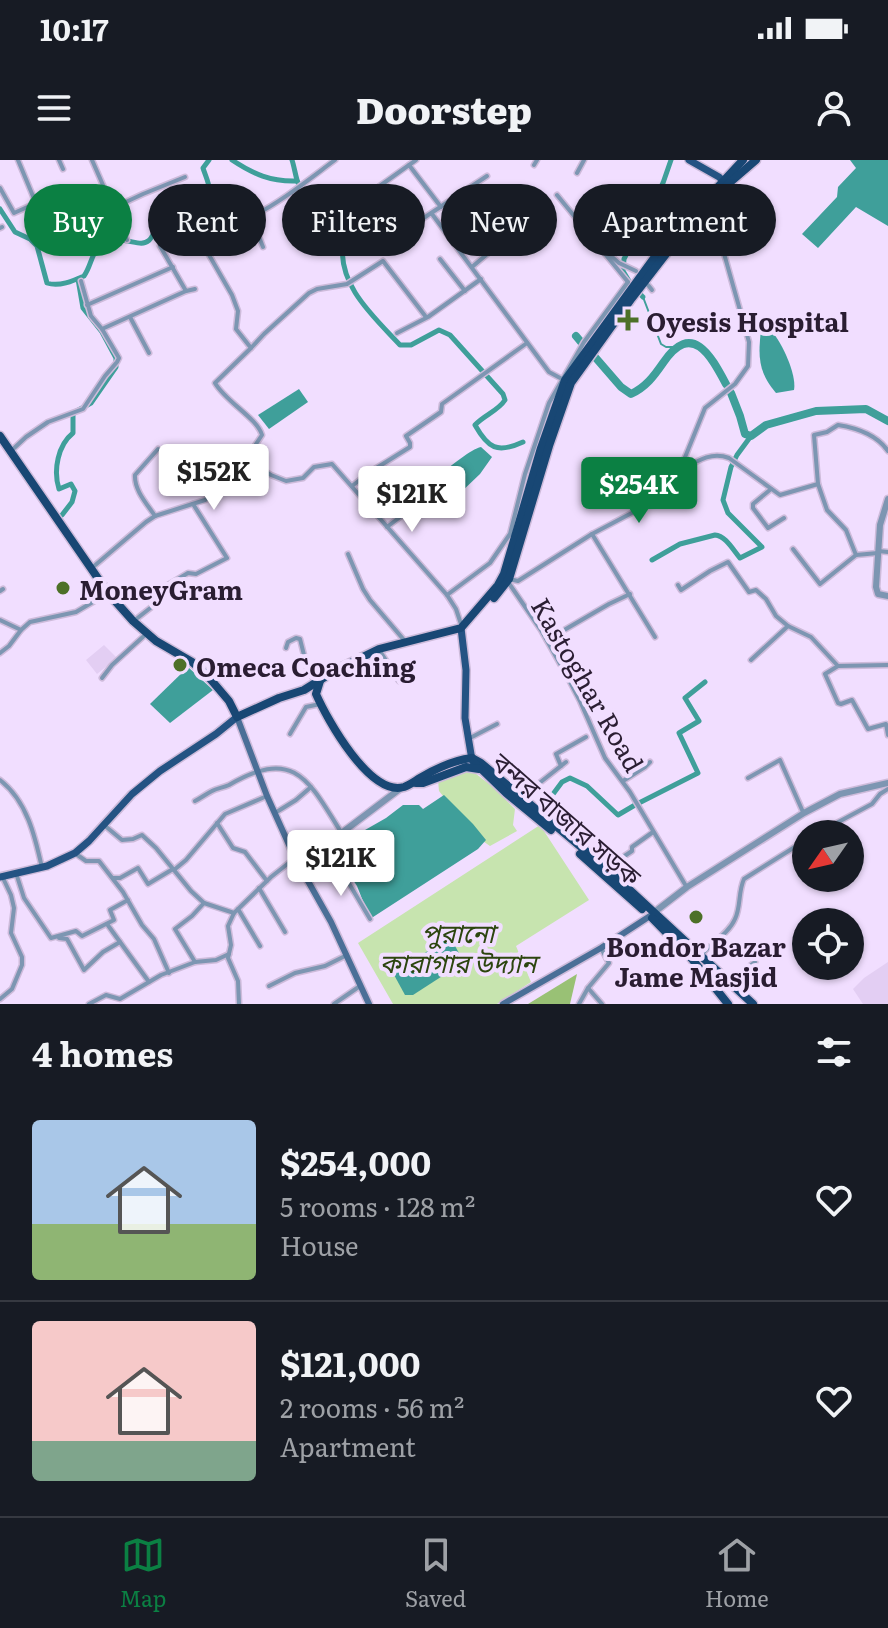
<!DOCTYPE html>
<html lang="en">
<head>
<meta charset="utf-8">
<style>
	body { margin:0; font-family:Literata,"Noto Sans Bengali",serif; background:#20242c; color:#f1f3f6; height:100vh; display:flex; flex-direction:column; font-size:30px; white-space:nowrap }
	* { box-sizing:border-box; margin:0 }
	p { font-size:26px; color:#9ea1a6 }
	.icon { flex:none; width:44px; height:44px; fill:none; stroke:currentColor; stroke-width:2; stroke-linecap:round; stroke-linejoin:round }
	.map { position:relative; height:844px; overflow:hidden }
	.panel { display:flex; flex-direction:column; background:#171b24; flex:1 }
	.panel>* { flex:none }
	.banner { position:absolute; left:24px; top:24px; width:840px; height:72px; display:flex; gap:16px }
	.needle { width:52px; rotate:236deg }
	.fabs { position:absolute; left:792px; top:660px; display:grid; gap:16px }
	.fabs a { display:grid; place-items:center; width:72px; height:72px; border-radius:50%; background:#171b24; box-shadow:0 2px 6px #0004; font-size:40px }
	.price { position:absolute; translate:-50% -68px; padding:0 18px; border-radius:8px; background:#fff; color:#222; font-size:26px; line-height:52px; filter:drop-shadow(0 2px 4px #0008) }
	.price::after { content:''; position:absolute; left:50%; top:48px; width:24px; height:18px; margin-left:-12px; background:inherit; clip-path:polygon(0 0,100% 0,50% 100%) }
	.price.current { background:#0b8043; color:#fff }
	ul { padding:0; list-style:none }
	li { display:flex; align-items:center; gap:24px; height:200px; padding:0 32px }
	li+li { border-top:2px solid #363941 }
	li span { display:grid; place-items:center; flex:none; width:224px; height:160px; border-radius:8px; color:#555 }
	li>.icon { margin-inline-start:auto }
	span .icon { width:96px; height:96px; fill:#fffc; stroke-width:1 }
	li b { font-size:34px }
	h2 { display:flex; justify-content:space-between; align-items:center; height:96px; padding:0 32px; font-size:34px }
	.chip { padding:0 28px; border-radius:36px; background:#171b24; box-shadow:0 2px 6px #0004; font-size:28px; line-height:72px }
	.chip.current { background:#0b8043; color:#fff }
	.status { display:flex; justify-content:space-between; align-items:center; height:56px; padding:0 40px; background:#171b24; direction:ltr }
	.status svg { height:22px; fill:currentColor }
	header { display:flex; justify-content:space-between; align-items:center; height:104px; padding:0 32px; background:#171b24; font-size:36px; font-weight:800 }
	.tab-bar { display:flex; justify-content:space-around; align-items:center; height:112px; border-top:2px solid #363941; background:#171b24; font-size:22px; color:#9ea1a6 }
	.tab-bar a { display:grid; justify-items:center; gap:4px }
	.tab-bar .current { color:#0b8043 }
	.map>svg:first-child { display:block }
	.built { fill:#e3cef3 }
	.green { fill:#c7e4af }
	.forest { fill:#99c175 }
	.water { fill:#3f9f9a }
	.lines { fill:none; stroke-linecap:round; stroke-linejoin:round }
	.stream { stroke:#3f9f9a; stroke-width:2 }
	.canal { stroke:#3f9f9a; stroke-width:5 }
	.river { stroke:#3f9f9a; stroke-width:8 }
	.minor-casing { stroke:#cdbbda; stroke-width:7 }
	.tertiary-casing { stroke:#cdbbda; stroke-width:9 }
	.secondary-casing { stroke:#cdbbda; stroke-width:9 }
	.primary-casing { stroke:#cdbbda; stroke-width:10 }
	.trunk-casing { stroke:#cdbbda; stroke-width:11 }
	.minor { stroke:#7d96b2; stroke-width:4 }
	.tertiary { stroke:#7d96b2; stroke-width:6 }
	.secondary { stroke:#4a6f97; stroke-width:6 }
	.primary { stroke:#245383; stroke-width:7 }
	.trunk { stroke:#184774; stroke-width:8 }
	.poi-dot { fill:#4d7028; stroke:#f1deff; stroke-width:3 }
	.labels { text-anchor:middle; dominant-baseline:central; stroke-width:8; stroke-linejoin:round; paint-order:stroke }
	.poi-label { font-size:26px; font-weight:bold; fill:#2a1d32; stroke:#f1deff; text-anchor:start }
	.street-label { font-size:26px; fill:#2a1d32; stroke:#f1deff }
	.park-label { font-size:26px; font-style:italic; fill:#2c450f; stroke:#f1deff }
</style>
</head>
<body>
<div class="status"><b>10:17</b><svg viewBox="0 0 49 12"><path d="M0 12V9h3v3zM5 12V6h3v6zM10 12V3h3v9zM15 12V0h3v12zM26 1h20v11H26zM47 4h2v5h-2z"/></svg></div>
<header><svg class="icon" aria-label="menu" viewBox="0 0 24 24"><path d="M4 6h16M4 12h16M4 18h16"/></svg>Doorstep<svg class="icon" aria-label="person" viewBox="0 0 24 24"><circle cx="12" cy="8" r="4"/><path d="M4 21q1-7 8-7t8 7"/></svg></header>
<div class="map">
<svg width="888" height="844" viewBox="0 0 888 844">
	<rect width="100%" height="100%" fill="#f1deff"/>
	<g class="built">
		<polygon points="104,485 117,498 97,514 86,500"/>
		<polygon points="888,802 888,844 863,844 853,829 864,818"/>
	</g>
	<g class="green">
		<polygon points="471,610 493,627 515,649 513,665 517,671 490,686 474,675 439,631 438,620"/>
		<polygon points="540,665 589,740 516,786 531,822 497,844 393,844 358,783"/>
	</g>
	<polygon class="forest" points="577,814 570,844 528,844"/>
	<g class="water">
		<polygon points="850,0 888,0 888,66 856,47 818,88 802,74 837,37 838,27 856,8"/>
		<path d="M769 168C781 180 797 214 794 230L776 233C758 212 758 196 761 170Z"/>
		<polygon points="299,229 308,242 269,269 258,255"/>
		<path d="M481 287 492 297 480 314 458 335 444 322 442 313C451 306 471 289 481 287Z"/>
		<polygon points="188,507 213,530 170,563 150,544"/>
		<polygon points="444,635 473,664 486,680 478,689 370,759 357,726 340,700 344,685 358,674 386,658 403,645 419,645 423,649"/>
		<polygon points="450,777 464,802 413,835 405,835 393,813"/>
	</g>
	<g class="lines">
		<polyline class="stream" points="643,137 661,184 666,187 678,187"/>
		<g class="canal">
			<path d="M232 0C253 14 271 22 297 21"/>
			<path d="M292 0C294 6 295 13 297 20 303 42 339 59 356 72L343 82C337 125 373 156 400 185H411L439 170 450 175 503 234 505 240C498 251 484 255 475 265 488 288 497 294 523 282"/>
			<path d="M0 49 15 72 30 79 37 86 47 123C59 127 73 121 84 116 92 105 91 91 103 84 134 68 151 110 160 47 166 48 172 52 178 52 189 54 206 44 209 33 211 26 205 15 203 8L209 0"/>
			<polyline points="629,121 623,111 624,99 663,23 671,0"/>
			<polyline points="641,135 643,137"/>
			<path d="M62 355 72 342 75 331 71 324 59 329C53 310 58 285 73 273V253L91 243 116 207V198L102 172 83 148 78 119"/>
			<path d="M652 400 680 384 715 375C726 376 733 390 740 398L762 387 728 353 723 340 731 307 737 295 751 276"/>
			<polyline points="542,649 562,622 570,618 587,626 618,655 635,645 698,613 679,573 699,561 685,538 705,522"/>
		</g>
		<g class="river">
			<polyline points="576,176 581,182"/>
			<path d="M595 197 621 227 631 234C646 227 654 216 663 203 692 160 711 196 726 224"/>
			<polyline points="731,233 740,256 745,274 751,276 766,265 816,251 866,249 888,261"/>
		</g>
		<g class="minor-casing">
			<g id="minor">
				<polyline points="18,0 54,87 116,53"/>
				<polyline points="59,0 63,9"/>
				<polyline points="92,0 127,80"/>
				<polyline points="409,5 441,47"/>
				<polyline points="534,5 537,0"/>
				<polyline points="577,13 584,0"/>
				<polyline points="0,28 14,53 70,28"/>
				<polyline points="557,35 628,122"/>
				<polyline points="113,48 143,34 185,17"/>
				<polyline points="432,54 549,212 562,219"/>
				<polyline points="339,55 416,0"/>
				<polyline points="251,57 263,87"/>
				<polyline points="43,59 83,37"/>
				<polyline points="0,68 2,67"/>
				<polyline points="392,79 487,16"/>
				<polyline points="160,86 186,131"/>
				<polyline points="603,89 619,103 636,111"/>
				<polyline points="440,99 465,131"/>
				<polyline points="472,107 499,84 483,62"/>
				<polyline points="81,121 91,156 102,169 186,131 195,129"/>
				<polyline points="648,125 652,130"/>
				<polyline points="87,145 173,107"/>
				<polyline points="130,157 149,193"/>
				<polyline points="397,173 428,157 481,119"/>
				<polyline points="251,188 264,174 309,133 317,129 347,124 383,101 426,157"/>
				<polyline points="11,291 26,277 48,262 83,249 105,216 117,202 119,198 102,169"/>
				<path d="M256 306 252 290 262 275C257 258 226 242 215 223L251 188 236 169 238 151 232 135 201 81C216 69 234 66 251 57 281 42 308 20 335 0"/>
				<path d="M680 311C696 302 710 291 729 298L780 335 818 324 827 350 846 370 856 395 878 393"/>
				<path d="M818 324 814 275 827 272 838 265C857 268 877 275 888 291"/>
				<polyline points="352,326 370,312 410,287 410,283 406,276 441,252 442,244 527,183"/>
				<polyline points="771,329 753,344 753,348 768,368 784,358"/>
				<path d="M155 356C147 344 134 330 135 315L158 289"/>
				<polyline points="387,367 439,327 440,325 436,320"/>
				<polyline points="592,374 655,477"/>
				<polyline points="793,389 820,424 856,395"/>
				<polyline points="878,391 888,392"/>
				<polyline points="348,394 363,429 370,440 404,480"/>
				<polyline points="93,407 146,362 155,356 205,340 252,308 256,306 271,315 286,321 303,318 314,307 332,304 447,435 456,449 461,464"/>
				<polyline points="509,419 518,421 592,374 662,337 679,312 705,248 735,224 748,206 749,182 723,90 722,67 731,35 729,27"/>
				<polyline points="508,422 541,470 567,516 580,541 605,598 630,632 686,726"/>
				<polyline points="678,425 681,430 710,411 728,402 749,432 756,430 766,439 776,456 788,466 811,477 838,506 888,505"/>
				<polyline points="0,431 3,429"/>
				<polyline points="447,435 490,403 510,374 525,314 549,243 584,182 628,122"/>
				<polyline points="0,460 21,470"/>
				<polyline points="135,460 163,438 163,428 188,413 196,414 227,398 193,344"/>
				<polyline points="547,480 609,444 630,434"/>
				<polyline points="286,488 288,482 296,478 300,479 308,511 315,520"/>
				<polyline points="380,491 399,521"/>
				<polyline points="0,493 9,486 21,470 30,462 76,452 108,433"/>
				<polyline points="751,500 788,466"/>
				<polyline points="838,506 825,514 838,543 841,544 852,540 868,569 886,564 888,575"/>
				<polyline points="102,518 112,505 145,475"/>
				<polyline points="290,574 306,547 320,544"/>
				<polyline points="470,578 497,564"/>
				<polyline points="561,606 556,594 586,577"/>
				<polyline points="748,618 780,600 803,652"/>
				<path d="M0 620C27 641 35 676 42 708"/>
				<polyline points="623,621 645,607 650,602"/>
				<polyline points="523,636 566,602"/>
				<path d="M195 641C201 638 206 634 212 631 217 628 223 628 229 625 294 587 308 619 341 672"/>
				<polyline points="275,653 296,640 311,627"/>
				<polyline points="217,663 233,688 245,692 267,721"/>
				<polyline points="104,665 122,680 133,679 142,675 156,688 191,731 204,743"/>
				<polyline points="816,674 872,644 880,634 888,629"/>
				<polyline points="76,694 86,701 99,701 123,732 142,765 154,779 169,813"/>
				<polyline points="314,694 329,696 334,698 370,759"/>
				<polyline points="608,707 632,691 632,687 653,672"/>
				<polyline points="174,710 186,700 225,654 267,636"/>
				<polyline points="16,713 24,738 51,778 76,771 82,776 114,760 110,750 128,740"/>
				<polyline points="113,718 120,718 138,708 148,724 173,709"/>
				<polyline points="259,728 285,772"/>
				<polyline points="238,749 260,786"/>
				<polyline points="234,753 228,766 231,785 228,798 238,821 239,844"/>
				<polyline points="107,764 149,822"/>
				<polyline points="59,778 67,779 84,810 103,792 120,782"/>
				<path d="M702 794C712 783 729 773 735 759 741 747 738 732 744 719L806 680"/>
				<polyline points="195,802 216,800 229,794"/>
				<polyline points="730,821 755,802"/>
				<polyline points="269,826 295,813 325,806 347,795"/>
				<polyline points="588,828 602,844"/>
				<polyline points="0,839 12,829 22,805 22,797 11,773 14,748 11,735 2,716"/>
				<polyline points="89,844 106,835 120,839 161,815 195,802 175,769 192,756 204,743 234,753 271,717 295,698"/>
				<polyline points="334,844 360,826"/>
				<polyline points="579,844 588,828 609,803 601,788"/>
			</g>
		</g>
		<g class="tertiary-casing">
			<g id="tertiary">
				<polyline points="888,339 880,365 876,427 878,434 888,436"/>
				<polyline points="298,702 327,684 401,628"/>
				<polyline points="652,754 687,727 804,653 840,634 888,623"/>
			</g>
		</g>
		<g class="secondary-casing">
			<g id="secondary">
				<polyline points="237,557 267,636 295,698 331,762 369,844"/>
				<polyline points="503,844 601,788 650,756"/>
			</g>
		</g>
		<g class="primary-casing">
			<g id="primary">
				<polyline points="689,0 719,17 727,25"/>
				<polyline points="461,468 466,510 465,558 472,600"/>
				<polyline points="0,717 47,706 75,693 89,681 132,634 160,611 216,574 237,557"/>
			</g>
		</g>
		<g class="trunk-casing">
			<g id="trunk">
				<polyline points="0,276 108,433 133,461 156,481 192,502 206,514 229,541 237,557 279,538 304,530 336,510 379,489 461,468 498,425 504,414 541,288 565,220 662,87 743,0"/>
				<polyline points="494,438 509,419 549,286 571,223 632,138 680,76 727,25 756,0"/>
				<path d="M320 521 316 534C327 559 370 637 404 627 410 625 415 621 420 618 435 609 455 600 472 598"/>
				<polyline points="472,598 481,603 606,708 753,844"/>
				<polyline points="474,602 506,633 551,670"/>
				<polyline points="416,623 423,623 466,607 479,609"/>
				<polyline points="580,694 642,749"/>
				<polyline points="652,758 692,799 728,844"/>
			</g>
		</g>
		<use href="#minor" class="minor"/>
		<use href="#tertiary" class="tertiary"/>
		<use href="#secondary" class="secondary"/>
		<use href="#primary" class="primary"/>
		<use href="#trunk" class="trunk"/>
	</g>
	<g class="poi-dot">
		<path d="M624 148h8v8h8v8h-8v8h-8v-8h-8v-8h8z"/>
		<circle cx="63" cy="428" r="8"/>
		<circle cx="180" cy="505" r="8"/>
		<circle cx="696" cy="757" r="8"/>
	</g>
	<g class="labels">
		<g class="poi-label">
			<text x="646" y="160">Oyesis Hospital</text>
			<text x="79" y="428">MoneyGram</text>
			<text x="196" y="505">Omeca Coaching</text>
			<text x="696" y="785" text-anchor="middle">Bondor Bazar<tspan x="696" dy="30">Jame Masjid</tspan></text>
		</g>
		<g class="street-label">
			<text transform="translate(589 524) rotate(60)">Kastoghar Road</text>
			<text transform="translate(568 658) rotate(41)">বন্দর বাজার সড়ক</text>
		</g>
		<g class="park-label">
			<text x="458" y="771">পুরানো<tspan x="458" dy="30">কারাগার উদ্যান</tspan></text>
		</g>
	</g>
</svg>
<div class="fabs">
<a><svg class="needle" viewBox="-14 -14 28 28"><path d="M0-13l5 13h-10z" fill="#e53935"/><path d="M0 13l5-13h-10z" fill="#9ea1a6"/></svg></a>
<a><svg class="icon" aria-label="locate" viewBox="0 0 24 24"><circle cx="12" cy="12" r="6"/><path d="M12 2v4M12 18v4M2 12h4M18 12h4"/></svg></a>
</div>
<b class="price" style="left:214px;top:352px">$152K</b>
<b class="price current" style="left:639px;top:365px">$254K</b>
<b class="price" style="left:412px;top:374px">$121K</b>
<b class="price" style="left:341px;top:738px">$121K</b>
<div class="banner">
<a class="chip current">Buy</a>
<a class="chip">Rent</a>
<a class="chip">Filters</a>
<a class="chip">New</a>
<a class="chip">Apartment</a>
</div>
</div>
<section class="panel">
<h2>4 homes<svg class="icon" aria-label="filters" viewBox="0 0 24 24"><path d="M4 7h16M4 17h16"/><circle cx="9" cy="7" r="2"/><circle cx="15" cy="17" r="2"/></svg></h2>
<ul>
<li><span style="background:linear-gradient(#a9c7e8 65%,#8fb573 0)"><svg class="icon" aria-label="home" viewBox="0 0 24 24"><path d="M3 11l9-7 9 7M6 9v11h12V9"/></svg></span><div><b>$254,000</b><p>5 rooms · 128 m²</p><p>House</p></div><svg class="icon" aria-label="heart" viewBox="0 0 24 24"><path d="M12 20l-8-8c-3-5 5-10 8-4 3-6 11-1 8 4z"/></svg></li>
<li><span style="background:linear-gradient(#f6c9c9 75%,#7fa58c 0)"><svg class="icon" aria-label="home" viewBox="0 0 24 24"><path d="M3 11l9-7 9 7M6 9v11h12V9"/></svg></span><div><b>$121,000</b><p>2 rooms · 56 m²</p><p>Apartment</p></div><svg class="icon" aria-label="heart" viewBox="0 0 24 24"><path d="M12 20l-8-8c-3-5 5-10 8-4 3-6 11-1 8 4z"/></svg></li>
</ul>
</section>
<nav class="tab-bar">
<a class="current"><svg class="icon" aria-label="map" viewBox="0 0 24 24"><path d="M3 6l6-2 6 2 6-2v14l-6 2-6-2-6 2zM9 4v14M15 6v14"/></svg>Map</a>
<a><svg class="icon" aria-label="saved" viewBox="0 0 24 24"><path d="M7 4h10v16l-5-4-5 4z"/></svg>Saved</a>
<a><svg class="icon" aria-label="home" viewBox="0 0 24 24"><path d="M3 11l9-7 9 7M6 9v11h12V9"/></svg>Home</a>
</nav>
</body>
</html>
